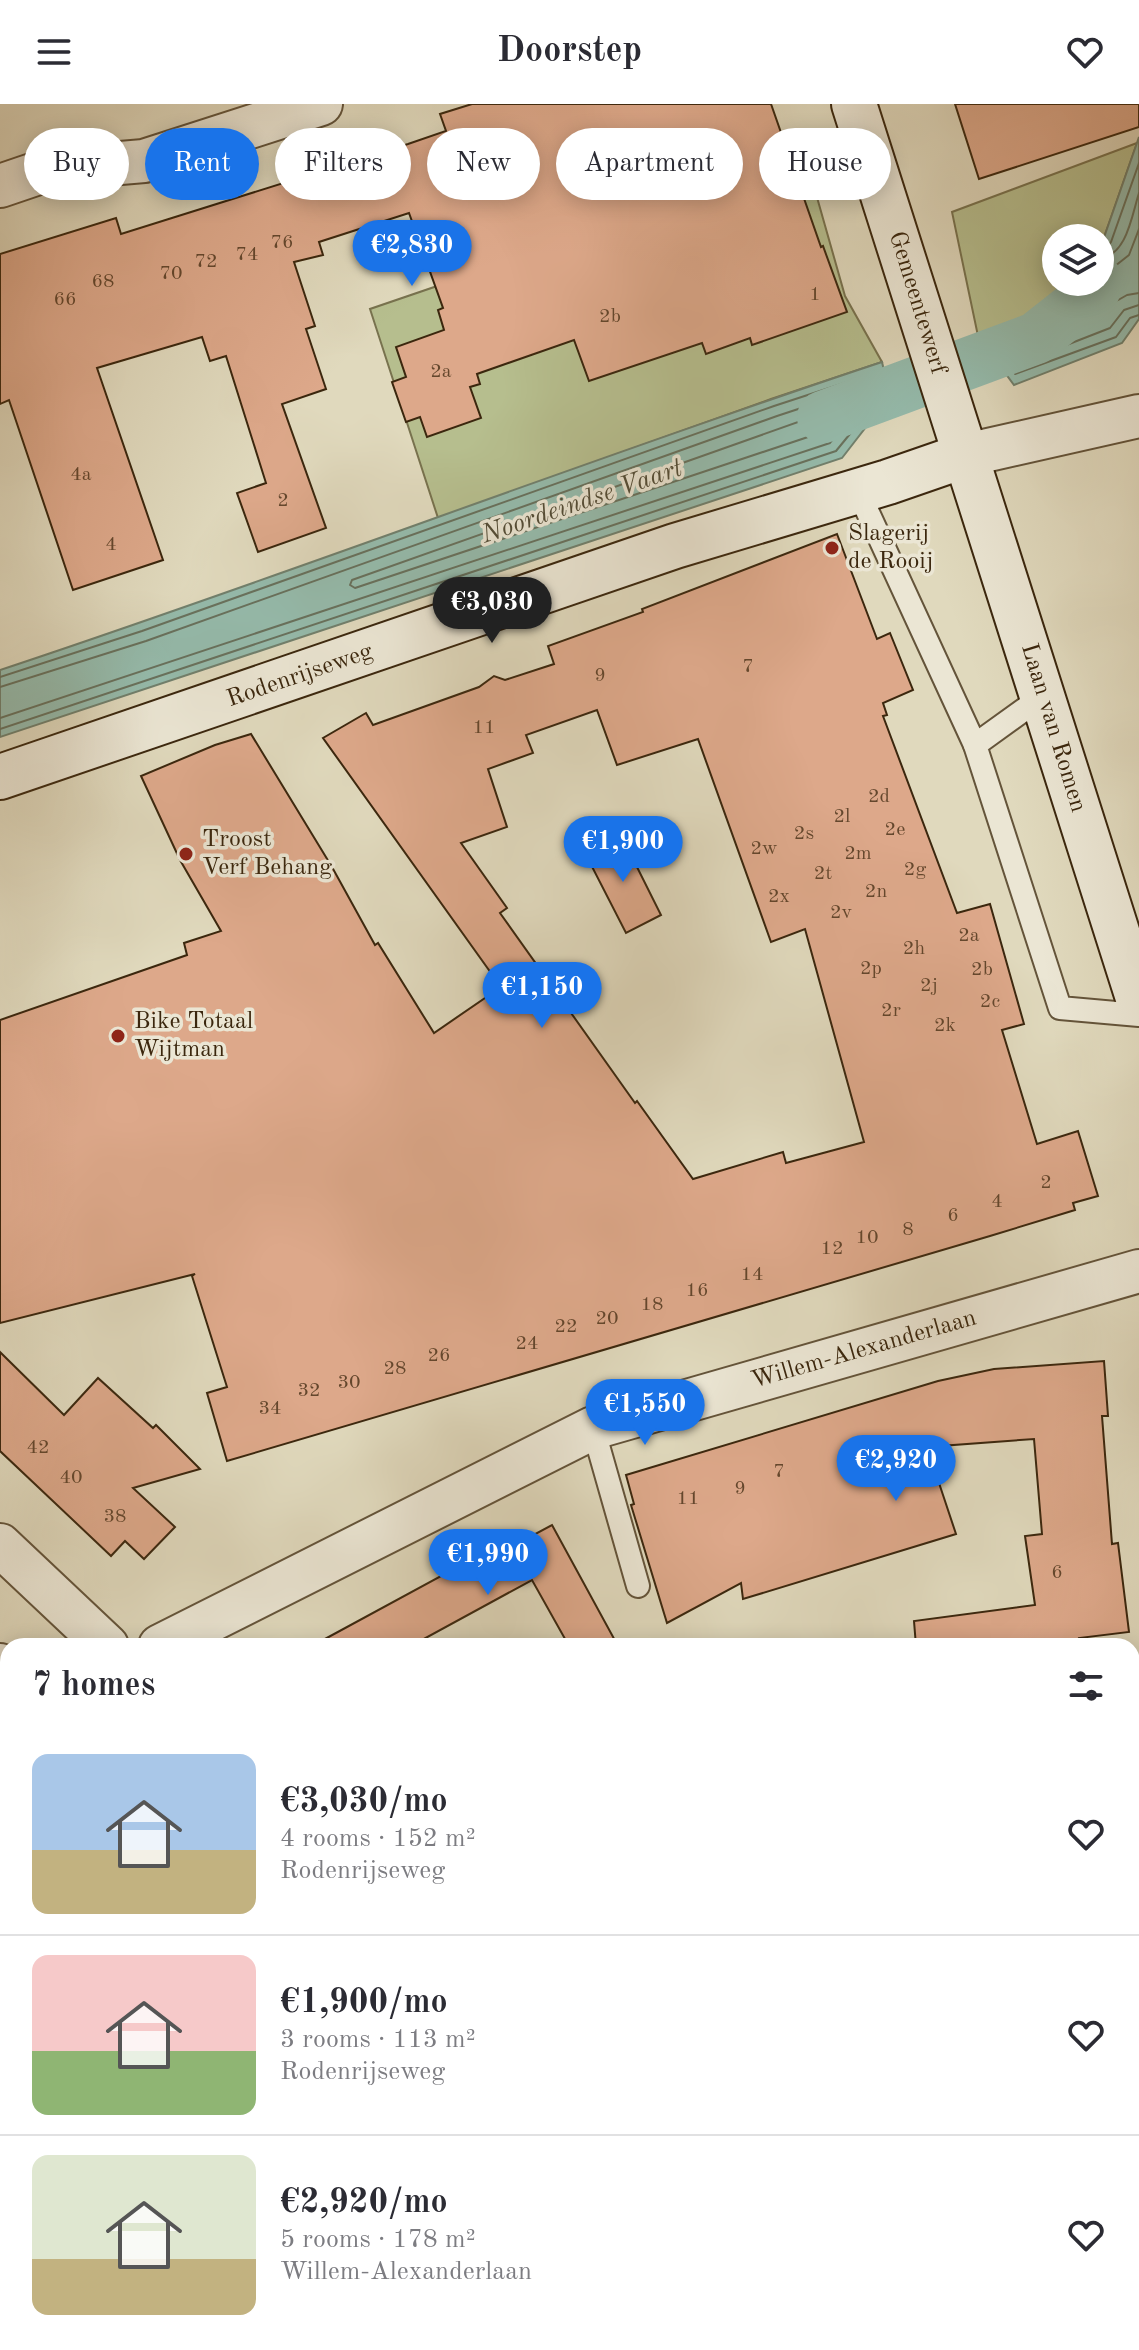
<!DOCTYPE html>
<html lang="en">
<head>
<meta charset="utf-8">
<style>
	body { margin:0; font-family:"Old Standard TT",serif; background:#f2f2f3; color:#2b2b33; height:100vh; display:flex; flex-direction:column; font-size:30px; white-space:nowrap }
	* { box-sizing:border-box; margin:0 }
	p { font-size:26px; color:#7c7c81 }
	.icon { flex:none; width:44px; height:44px; fill:none; stroke:currentColor; stroke-width:2; stroke-linecap:round; stroke-linejoin:round }
	.map { position:relative; flex:1; overflow:hidden }
	.details { position:absolute; left:0px; top:1534px; width:1140px; height:712px; display:flex; flex-direction:column; background:#fff; border-radius:24px 24px 0 0; box-shadow:0 4px 20px #0003 }
	.details>* { flex:none }
	.top-card { position:absolute; left:24px; top:24px; width:1092px; height:72px; display:flex; gap:16px }
	.fabs { position:absolute; left:1042px; top:120px; display:grid; gap:16px }
	.fabs a { display:grid; place-items:center; width:72px; height:72px; border-radius:50%; background:#fff; box-shadow:0 4px 20px #0003; font-size:40px }
	.price { position:absolute; translate:-50% -68px; padding:0 18px; border-radius:28px; background:#1a73e8; color:#fff; font-size:26px; line-height:52px; filter:drop-shadow(0 2px 4px #0008) }
	.price::after { content:''; position:absolute; left:50%; top:48px; width:24px; height:18px; margin-left:-12px; background:inherit; clip-path:polygon(0 0,100% 0,50% 100%) }
	.price.current { background:#222; color:#fff }
	ul { padding:0; list-style:none }
	li { display:flex; align-items:center; gap:24px; height:200px; padding:0 32px }
	li+li { border-top:2px solid #e1e1e2 }
	li span { display:grid; place-items:center; flex:none; width:224px; height:160px; border-radius:16px; color:#555 }
	li>.icon { margin-inline-start:auto }
	span .icon { width:96px; height:96px; fill:#fffc; stroke-width:1 }
	li b { font-size:34px }
	h2 { display:flex; justify-content:space-between; align-items:center; height:96px; padding:0 32px; font-size:34px }
	.chip { padding:0 28px; border-radius:36px; background:#fff; box-shadow:0 4px 20px #0003; font-size:28px; line-height:72px }
	.chip.current { background:#1a73e8; color:#fff }
	header { display:flex; justify-content:space-between; align-items:center; height:104px; padding:0 32px; background:#fff; font-size:36px; font-weight:600 }
	.map>svg:first-child { display:block }
	.green { fill:#b6be8e; stroke:#78724e; stroke-width:2 }
	.water { fill:#95bbac; stroke:#71806d; stroke-width:2 }
	.lines { fill:none; stroke-linecap:round; stroke-linejoin:round }
	.shore { stroke:#68715d; stroke-width:2 }
	.canal { stroke:#95bbac; stroke-width:52 }
	.building { fill:#dda88a; stroke:#3b270e; stroke-width:2; fill-rule:evenodd }
	.lane-casing { stroke:#64543a; stroke-width:26 }
	.street-casing { stroke:#64543a; stroke-width:46 }
	.secondary-casing { stroke:#3b270e; stroke-width:48 }
	.lane { stroke:#ebe6d4; stroke-width:22 }
	.street { stroke:#ebe6d4; stroke-width:42 }
	.secondary { stroke:#ebe6d4; stroke-width:44 }
	.poi-dot { fill:#8f2418; stroke:#ebe6d4; stroke-width:3 }
	.labels { text-anchor:middle; dominant-baseline:central; stroke-width:7; stroke-linejoin:round; paint-order:stroke }
	.number-label { font-size:20px; fill:#64472d }
	.street-label { font-size:24px; fill:#3b270e; stroke:#ebe6d4 }
	.poi-label { font-size:24px; fill:#3b270e; stroke:#ebe6d4; text-anchor:start }
	.water-label { font-size:26px; font-style:italic; fill:#524c36; stroke:#ebe6d4 }
</style>
</head>
<body>
<header><svg class="icon" aria-label="menu" viewBox="0 0 24 24"><path d="M4 6h16M4 12h16M4 18h16"/></svg>Doorstep<svg class="icon" aria-label="heart" viewBox="0 0 24 24"><path d="M12 20l-8-8c-3-5 5-10 8-4 3-6 11-1 8 4z"/></svg></header>
<div class="map">
<svg width="1139" height="2246" viewBox="0 0 1139 2246">
	<rect width="100%" height="100%" fill="#e0d9bd"/>
	<filter id="stains"><feTurbulence type="fractalNoise" baseFrequency=".0025" numOctaves="4"/><feColorMatrix values="0 0 0 0 .2 0 0 0 0 .09 0 0 0 0 .02 0 0 0 .5 -.17"/></filter>
	<radialGradient id="worn" r=".72"><stop offset=".6" stop-color="#630" stop-opacity="0"/><stop offset="1" stop-color="#630" stop-opacity=".3"/></radialGradient>
	<g class="green">
		<polygon points="801,37 845,192 882,258 771,295 438,414 370,205 645,111 738,58"/>
		<polygon points="1137,39 1100,145 1100,134 1056,134 1056,178 1083,178 1080,182 1052,206 1015,222 978,232 952,108"/>
		<polygon points="0,1774 8,1789 8,2045 0,2031"/>
		<polygon points="0,2083 8,2097 8,2209 0,2194"/>
		<polygon points="23,2238 87,2238 92,2246 28,2246"/>
		<polygon points="117,2238 252,2238 256,2246 122,2246"/>
	</g>
	<g class="water">
		<path d="M1139 33V215L1122 239 1014 281 978 232C1015 222 1059 211 1083 178H1100V145Z"/>
		<path d="M882 258 890 292 842 354 0 633V566C296 468 586 356 882 258Z"/>
	</g>
	<g class="lines">
		<g class="shore">
			<polyline points="1139,125 1129,151 1110,166 1111,182 1108,197 1113,199 1127,191 1139,189"/>
			<polyline points="1100,144 1107,143 1111,138 1139,59"/>
			<path d="M1100 154C1127 152 1132 110 1139 89"/>
			<path d="M1089 178C1085 208 1019 227 995 236L994 241 1015 270 1116 233 1130 214 1139 211"/>
			<path d="M1099 178C1097 210 1038 232 1012 242L1011 246 1018 257 1023 258 1110 224 1124 206 1139 201"/>
			<polygon points="832,306 836,308 837,312 823,328 355,484 350,481 352,476"/>
			<polyline points="0,573 142,527 774,302 872,270 877,272 881,292 836,347 0,625"/>
			<polyline points="0,583 146,537 777,312 865,283 870,285 869,290 830,339 0,614"/>
		</g>
		<polyline class="canal" points="823,313 1036,234 1093,189 1098,178"/>
	</g>
	<g class="building">
		<polygon points="472,0 771,0 821,143 823,142 847,208 752,241 750,234 706,250 702,239 589,277 574,236 477,270 480,280 470,283 481,314 427,333 420,313 406,318 392,278 406,273 396,243 444,226 438,206 443,204 409,109 319,138 323,151 294,158 315,222 306,225 326,285 282,300 326,424 258,448 237,389 266,379 226,252 210,257 202,233 97,264 163,456 73,486 9,296 0,300 0,150 116,114 121,130 408,40 446,27 440,10"/>
		<polygon points="955,0 1139,0 1139,23 979,75"/>
		<path d="M837 430 877 535 890 529 913 586 883 599 887 611 883 612 957 809 990 800 1024 920 1002 926 1037 1040 1078 1027 1098 1092 1073 1099 1075 1106 990 1132 227 1357 207 1289 227 1283 192 1172 195 1170 0 1219V916L187 851 184 839 221 827 180 756 141 672 215 641 251 630 332 763 375 841 378 839 434 929 501 883 323 634 366 609 373 621 479 583 494 572 505 576 554 560 548 542 643 508 642 505ZM597 606 617 661 698 635 771 838 805 825 864 1038 786 1059 783 1048 693 1075 637 997 635 999 500 809 507 804 461 739 507 723 488 665 533 649 526 631Z"/>
		<polygon points="621,731 661,811 626,829 585,749"/>
		<polygon points="0,1248 64,1311 98,1274 153,1324 156,1321 200,1365 133,1384 175,1423 144,1455 125,1437 111,1452 0,1347"/>
		<polygon points="1104,1257 1108,1312 1102,1312 1112,1440 1118,1439 1129,1528 1079,1534 1080,1542 916,1542 914,1517 1035,1501 1025,1432 1042,1430 1034,1335 927,1343 956,1430 743,1495 741,1479 667,1519 631,1401 634,1400 626,1371 938,1277 994,1265"/>
		<polygon points="552,1421 618,1542 569,1542 532,1476 411,1542 312,1542 511,1434 515,1441"/>
	</g>
	<g class="lines">
		<g class="lane-casing">
			<g id="lane">
				<polyline points="858,387 975,641"/>
				<polyline points="1043,592 975,641 1060,904 1139,911"/>
				<polyline points="593,1324 638,1482"/>
			</g>
		</g>
		<g class="street-casing">
			<g id="street">
				<polyline points="0,82 50,65 144,57 321,0"/>
				<polyline points="966,351 1139,312"/>
				<polyline points="0,1441 107,1542"/>
				<polyline points="160,1542 593,1324 1139,1167"/>
				<polyline points="0,1561 8,1568"/>
				<polyline points="1132,1619 1139,1618"/>
				<polyline points="547,2238 551,2246"/>
				<polyline points="1011,2238 1016,2246"/>
			</g>
		</g>
		<g class="secondary-casing">
			<g id="secondary">
				<polyline points="854,0 1139,897"/>
				<polyline points="0,673 675,442 888,378 966,351"/>
			</g>
		</g>
		<use href="#lane" class="lane"/>
		<use href="#street" class="street"/>
		<use href="#secondary" class="secondary"/>
	</g>
	<g class="poi-dot">
		<circle cx="832" cy="444" r="8"/>
		<circle cx="186" cy="750" r="8"/>
		<circle cx="118" cy="932" r="8"/>
	</g>
	<g class="labels">
		<g class="number-label">
			<text x="282" y="139">76</text>
			<text x="247" y="151">74</text>
			<text x="206" y="158">72</text>
			<text x="171" y="170">70</text>
			<text x="103" y="178">68</text>
			<text x="815" y="191">1</text>
			<text x="65" y="196">66</text>
			<text x="610" y="213">2b</text>
			<text x="441" y="268">2a</text>
			<text x="81" y="371">4a</text>
			<text x="283" y="397">2</text>
			<text x="111" y="441">4</text>
			<text x="748" y="563">7</text>
			<text x="600" y="572">9</text>
			<text x="484" y="624">11</text>
			<text x="879" y="693">2d</text>
			<text x="842" y="713">2l</text>
			<text x="895" y="726">2e</text>
			<text x="804" y="730">2s</text>
			<text x="764" y="745">2w</text>
			<text x="858" y="750">2m</text>
			<text x="915" y="766">2g</text>
			<text x="823" y="770">2t</text>
			<text x="876" y="788">2n</text>
			<text x="779" y="793">2x</text>
			<text x="841" y="809">2v</text>
			<text x="969" y="832">2a</text>
			<text x="914" y="845">2h</text>
			<text x="871" y="865">2p</text>
			<text x="982" y="866">2b</text>
			<text x="929" y="882">2j</text>
			<text x="990" y="898">2c</text>
			<text x="891" y="907">2r</text>
			<text x="945" y="922">2k</text>
			<text x="1046" y="1079">2</text>
			<text x="997" y="1098">4</text>
			<text x="953" y="1112">6</text>
			<text x="908" y="1126">8</text>
			<text x="867" y="1134">10</text>
			<text x="832" y="1145">12</text>
			<text x="752" y="1171">14</text>
			<text x="697" y="1187">16</text>
			<text x="652" y="1201">18</text>
			<text x="607" y="1215">20</text>
			<text x="566" y="1223">22</text>
			<text x="527" y="1240">24</text>
			<text x="439" y="1252">26</text>
			<text x="395" y="1265">28</text>
			<text x="349" y="1279">30</text>
			<text x="309" y="1287">32</text>
			<text x="270" y="1305">34</text>
			<text x="38" y="1344">42</text>
			<text x="779" y="1368">7</text>
			<text x="71" y="1374">40</text>
			<text x="740" y="1385">9</text>
			<text x="688" y="1395">11</text>
			<text x="115" y="1413">38</text>
			<text x="1057" y="1469">6</text>
		</g>
		<g class="street-label">
			<text transform="translate(917 199) rotate(73)">Gemeentewerf</text>
			<text transform="translate(300 572) rotate(-19)">Rodenrijseweg</text>
			<text transform="translate(1053 624) rotate(73)">Laan van Romen</text>
			<text transform="translate(864 1246) rotate(-16)">Willem-Alexanderlaan</text>
		</g>
		<g class="poi-label">
			<text x="848" y="430">Slagerij<tspan x="848" dy="28">de Rooij</tspan></text>
			<text x="202" y="736">Troost<tspan x="202" dy="28">Verf Behang</tspan></text>
			<text x="134" y="918">Bike Totaal<tspan x="134" dy="28">Wijtman</tspan></text>
		</g>
		<g class="water-label">
			<text transform="translate(582 398) rotate(-19)">Noordeindse Vaart</text>
		</g>
	</g>
	<rect width="100%" height="100%" filter="url(#stains)"/>
	<rect width="100%" height="100%" fill="url(#worn)"/>
</svg>
<div class="fabs">
<a><svg class="icon" aria-label="layers" viewBox="0 0 24 24"><path d="M12 4l9 5-9 5-9-5zM3 14l9 5 9-5"/></svg></a>
</div>
<b class="price" style="left:412px;top:184px">€2,830</b>
<b class="price current" style="left:492px;top:541px">€3,030</b>
<b class="price" style="left:623px;top:780px">€1,900</b>
<b class="price" style="left:542px;top:926px">€1,150</b>
<b class="price" style="left:645px;top:1343px">€1,550</b>
<b class="price" style="left:896px;top:1399px">€2,920</b>
<b class="price" style="left:488px;top:1493px">€1,990</b>
<div class="top-card">
<a class="chip">Buy</a>
<a class="chip current">Rent</a>
<a class="chip">Filters</a>
<a class="chip">New</a>
<a class="chip">Apartment</a>
<a class="chip">House</a>
</div>
<section class="details">
<h2>7 homes<svg class="icon" aria-label="filters" viewBox="0 0 24 24"><path d="M4 7h16M4 17h16"/><circle cx="9" cy="7" r="2"/><circle cx="15" cy="17" r="2"/></svg></h2>
<ul>
<li><span style="background:linear-gradient(#a9c7e8 60%,#c2b280 0)"><svg class="icon" aria-label="home" viewBox="0 0 24 24"><path d="M3 11l9-7 9 7M6 9v11h12V9"/></svg></span><div><b>€3,030/mo</b><p>4 rooms · 152 m²</p><p>Rodenrijseweg</p></div><svg class="icon" aria-label="heart" viewBox="0 0 24 24"><path d="M12 20l-8-8c-3-5 5-10 8-4 3-6 11-1 8 4z"/></svg></li>
<li><span style="background:linear-gradient(#f6c9c9 60%,#8fb573 0)"><svg class="icon" aria-label="home" viewBox="0 0 24 24"><path d="M3 11l9-7 9 7M6 9v11h12V9"/></svg></span><div><b>€1,900/mo</b><p>3 rooms · 113 m²</p><p>Rodenrijseweg</p></div><svg class="icon" aria-label="heart" viewBox="0 0 24 24"><path d="M12 20l-8-8c-3-5 5-10 8-4 3-6 11-1 8 4z"/></svg></li>
<li><span style="background:linear-gradient(#dfe7d0 65%,#c2b280 0)"><svg class="icon" aria-label="home" viewBox="0 0 24 24"><path d="M3 11l9-7 9 7M6 9v11h12V9"/></svg></span><div><b>€2,920/mo</b><p>5 rooms · 178 m²</p><p>Willem-Alexanderlaan</p></div><svg class="icon" aria-label="heart" viewBox="0 0 24 24"><path d="M12 20l-8-8c-3-5 5-10 8-4 3-6 11-1 8 4z"/></svg></li>
</ul>
</section>
</div>
</body>
</html>
